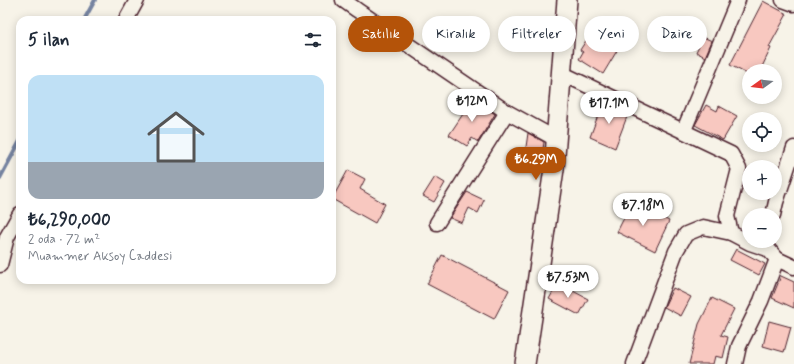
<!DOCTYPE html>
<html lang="tr">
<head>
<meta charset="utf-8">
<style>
	body { margin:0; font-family:Mynerve,sans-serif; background:#f6f6f7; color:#1f2937; height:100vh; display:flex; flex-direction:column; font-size:15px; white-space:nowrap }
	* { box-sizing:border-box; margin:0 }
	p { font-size:13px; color:#747a83 }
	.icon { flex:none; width:22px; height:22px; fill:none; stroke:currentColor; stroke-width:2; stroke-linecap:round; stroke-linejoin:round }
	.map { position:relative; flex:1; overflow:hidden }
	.side { position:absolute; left:16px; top:16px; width:320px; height:268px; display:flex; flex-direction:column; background:#fff; border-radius:12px; box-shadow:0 2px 10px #0003 }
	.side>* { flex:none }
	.guide { position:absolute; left:348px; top:16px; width:380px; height:36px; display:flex; gap:8px }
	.needle { width:26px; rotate:255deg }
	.controls { position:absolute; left:742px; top:64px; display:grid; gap:8px }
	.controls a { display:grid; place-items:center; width:40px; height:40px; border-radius:50%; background:#fff; box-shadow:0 2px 10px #0003; font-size:20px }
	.price { position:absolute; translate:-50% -34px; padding:0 9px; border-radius:14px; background:#fff; color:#222; font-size:13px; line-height:26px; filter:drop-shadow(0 1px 2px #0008) }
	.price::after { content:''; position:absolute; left:50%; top:24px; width:12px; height:9px; margin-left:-6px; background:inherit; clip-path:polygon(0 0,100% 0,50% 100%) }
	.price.on { background:#b45309; color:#fff }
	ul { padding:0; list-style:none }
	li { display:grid; align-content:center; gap:8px; height:212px; padding:0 12px }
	li span { display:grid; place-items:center; height:124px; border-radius:12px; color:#555 }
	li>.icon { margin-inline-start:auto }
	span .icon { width:72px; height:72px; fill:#fffc; stroke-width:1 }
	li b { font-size:17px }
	h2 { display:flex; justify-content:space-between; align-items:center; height:48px; padding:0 12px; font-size:17px }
	.chip { padding:0 14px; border-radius:18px; background:#fff; box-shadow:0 2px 10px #0003; font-size:14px; line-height:36px }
	.chip.on { background:#b45309; color:#fff }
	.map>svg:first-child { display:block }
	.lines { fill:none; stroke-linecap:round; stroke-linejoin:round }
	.stream { stroke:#7583a0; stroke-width:4 }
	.building { fill:#f8c8c0; stroke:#4a1f2b }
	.street-casing { stroke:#4a1f2b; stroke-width:17 }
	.secondary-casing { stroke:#4a1f2b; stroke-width:22 }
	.street { stroke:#f7f3e8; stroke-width:14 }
	.secondary { stroke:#f7f3e8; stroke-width:19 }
</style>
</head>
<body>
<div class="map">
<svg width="794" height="364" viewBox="0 0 794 364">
	<rect width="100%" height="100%" fill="#f7f3e8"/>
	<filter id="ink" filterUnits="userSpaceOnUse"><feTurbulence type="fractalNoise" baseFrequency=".025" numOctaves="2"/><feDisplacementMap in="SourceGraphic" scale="8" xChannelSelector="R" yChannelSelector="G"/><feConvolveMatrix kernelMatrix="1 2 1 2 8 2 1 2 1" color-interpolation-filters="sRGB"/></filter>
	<g filter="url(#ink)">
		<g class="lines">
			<g class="stream">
				<polyline points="84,20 95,0"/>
				<polyline points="0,178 20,141"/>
			</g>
		</g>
		<g class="building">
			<polygon points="763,1 787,14 769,47 771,48 760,71 749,71 749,75 730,65"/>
			<polygon points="594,28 621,44 603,74 579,59 583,52 580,50"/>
			<polygon points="703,37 712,41 705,57 696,52"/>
			<polygon points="473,99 495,114 478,142 472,138 467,146 449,135"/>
			<polygon points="603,102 628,114 615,148 590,137"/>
			<polygon points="706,105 717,111 719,106 737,116 723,140 695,125"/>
			<polygon points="528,133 544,142 542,156 525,154"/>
			<polygon points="348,170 365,179 360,189 385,204 375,223 332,199"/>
			<polygon points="435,177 445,183 434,202 423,196"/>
			<polygon points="467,192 484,200 478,213 469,208 462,223 450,218"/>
			<polygon points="632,202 669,221 655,251 617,232"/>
			<polygon points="736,249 765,264 759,275 730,260"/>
			<polygon points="442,255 509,290 494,319 427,284"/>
			<polygon points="781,276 794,282 794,308 772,298"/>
			<polygon points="558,283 588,299 579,315 549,299"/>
			<polygon points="673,288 691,297 681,316 664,307"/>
			<polygon points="712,298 734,309 721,335 728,337 723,358 715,356 713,364 689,364 699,324"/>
			<polygon points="769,321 791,327 784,352 763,346"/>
		</g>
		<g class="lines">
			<g class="street-casing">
				<g id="street">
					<polyline points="343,0 357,10 507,112 556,139"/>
					<polyline points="783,0 794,4"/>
					<polyline points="126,20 137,0"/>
					<polyline points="561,73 731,154 739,169 727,216 731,233 750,243 768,249 777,259 794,267"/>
					<polyline points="684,130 738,0"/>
					<polyline points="773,215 776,202 794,148"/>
					<polyline points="437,223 507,112"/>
					<polyline points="0,265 7,237 20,214"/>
					<polyline points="634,364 676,251 686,234 703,227 731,233"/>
					<polyline points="735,364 739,346 761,301 777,259"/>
				</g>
			</g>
			<g class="secondary-casing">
				<polyline id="secondary" points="525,364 554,169 567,0"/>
			</g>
			<use href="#street" class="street"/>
			<use href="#secondary" class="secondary"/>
		</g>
	</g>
</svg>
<div class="controls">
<a><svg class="needle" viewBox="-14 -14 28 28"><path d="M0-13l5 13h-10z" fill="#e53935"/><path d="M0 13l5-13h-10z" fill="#747a83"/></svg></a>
<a><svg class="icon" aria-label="locate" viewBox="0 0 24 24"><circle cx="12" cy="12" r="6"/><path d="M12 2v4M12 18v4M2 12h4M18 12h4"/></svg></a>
<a>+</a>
<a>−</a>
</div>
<b class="price" style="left:472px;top:123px">₺12M</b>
<b class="price" style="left:609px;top:125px">₺17.1M</b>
<b class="price on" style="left:536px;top:181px">₺6.29M</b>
<b class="price" style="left:643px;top:227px">₺7.18M</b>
<b class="price" style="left:568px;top:299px">₺7.53M</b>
<div class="guide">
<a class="chip on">Satılık</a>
<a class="chip">Kiralık</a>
<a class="chip">Filtreler</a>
<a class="chip">Yeni</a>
<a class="chip">Daire</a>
</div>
<section class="side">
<h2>5 ilan<svg class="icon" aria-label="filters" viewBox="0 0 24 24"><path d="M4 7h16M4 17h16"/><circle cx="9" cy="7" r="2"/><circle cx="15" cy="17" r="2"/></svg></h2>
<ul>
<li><span style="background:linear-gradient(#bfe0f5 70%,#9aa5b1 0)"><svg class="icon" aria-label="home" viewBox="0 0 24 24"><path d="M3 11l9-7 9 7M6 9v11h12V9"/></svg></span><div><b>₺6,290,000</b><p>2 oda · 72 m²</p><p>Muammer Aksoy Caddesi</p></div></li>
</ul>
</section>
</div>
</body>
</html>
